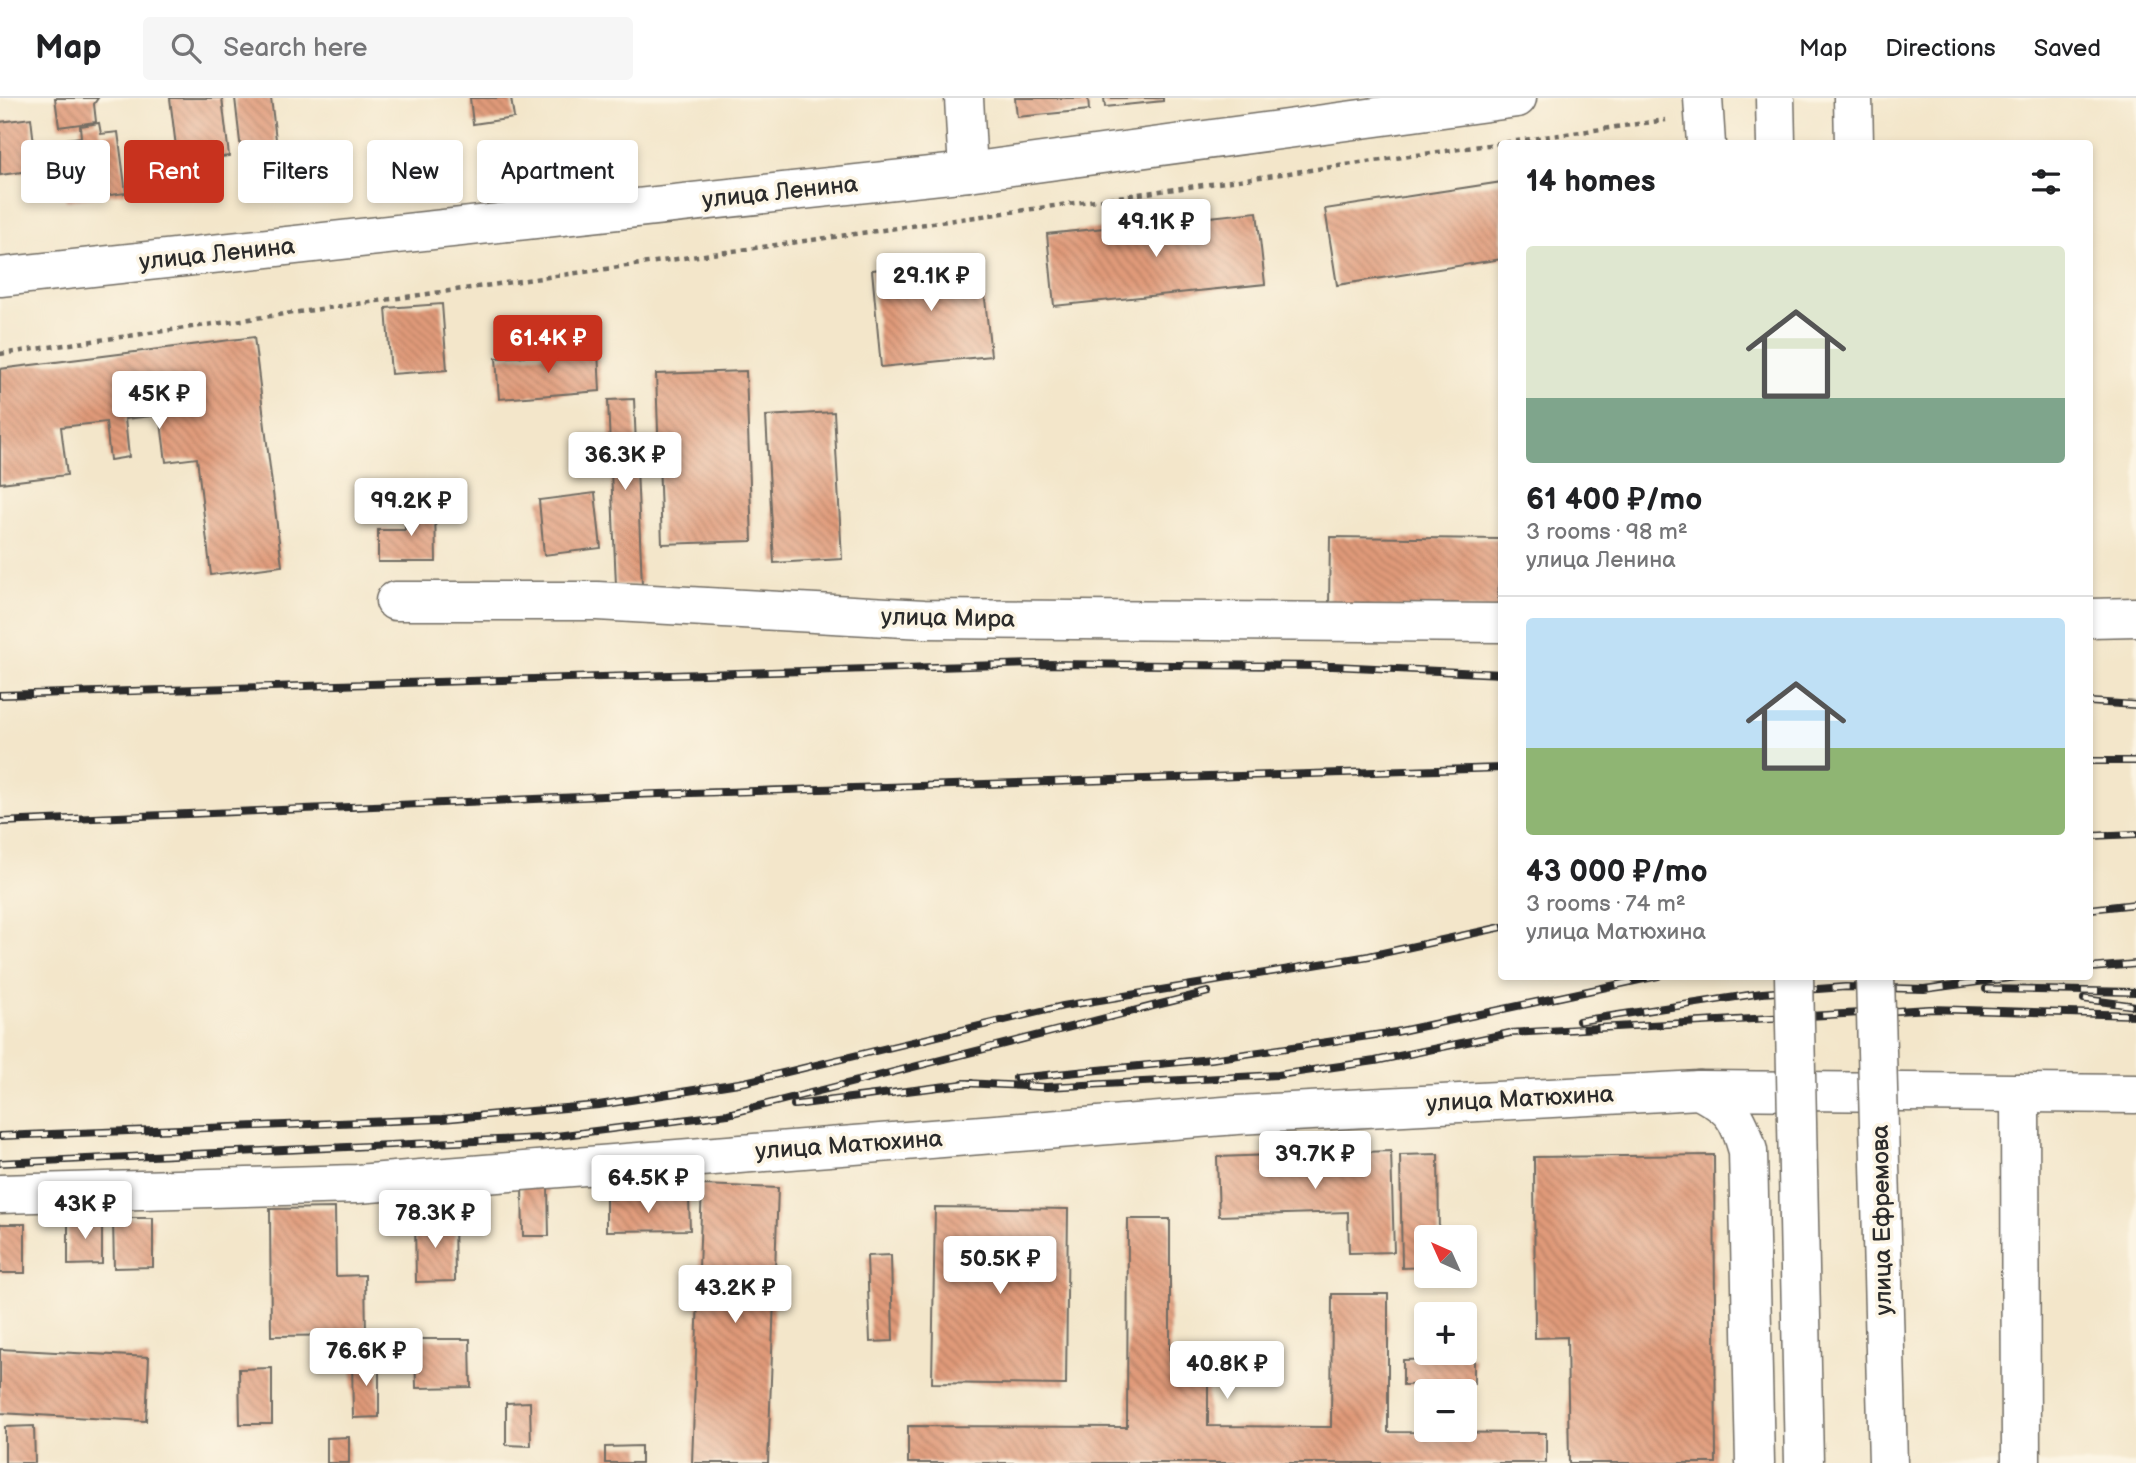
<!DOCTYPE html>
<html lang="en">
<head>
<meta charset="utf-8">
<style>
	body { margin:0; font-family:"Balsamiq Sans",sans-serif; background:#f6f6f6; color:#202124; height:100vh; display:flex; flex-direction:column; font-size:26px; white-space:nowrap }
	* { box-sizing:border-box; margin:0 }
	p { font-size:23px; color:#757577 }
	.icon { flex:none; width:38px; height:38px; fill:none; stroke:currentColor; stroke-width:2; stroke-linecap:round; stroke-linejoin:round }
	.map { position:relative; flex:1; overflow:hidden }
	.drawer { position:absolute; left:1498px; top:42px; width:595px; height:840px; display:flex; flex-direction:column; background:#fff; border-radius:7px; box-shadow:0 4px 10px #0003 }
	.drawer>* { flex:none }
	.hud { position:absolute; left:21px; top:42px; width:665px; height:63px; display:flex; gap:14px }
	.needle { width:46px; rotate:315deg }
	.controls { position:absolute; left:1414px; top:1127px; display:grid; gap:14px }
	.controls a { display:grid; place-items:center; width:63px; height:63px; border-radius:7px; background:#fff; box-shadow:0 4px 10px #0003; font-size:35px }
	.price { position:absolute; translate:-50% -60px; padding:0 16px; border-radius:7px; background:#fff; color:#222; font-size:23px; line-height:46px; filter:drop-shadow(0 2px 4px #0008) }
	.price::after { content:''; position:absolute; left:50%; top:42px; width:21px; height:16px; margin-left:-10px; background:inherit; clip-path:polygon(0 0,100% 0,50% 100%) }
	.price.current { background:#c8321e; color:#fff }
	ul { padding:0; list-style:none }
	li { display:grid; align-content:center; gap:14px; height:371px; padding:0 28px }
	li+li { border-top:2px solid #e0e0e0 }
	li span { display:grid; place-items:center; height:217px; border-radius:7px; color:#555 }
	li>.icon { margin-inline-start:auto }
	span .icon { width:126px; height:126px; fill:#fffc; stroke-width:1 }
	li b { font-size:30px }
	h2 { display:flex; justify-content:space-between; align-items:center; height:84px; padding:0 28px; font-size:30px }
	.pill { padding:0 24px; border-radius:7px; background:#fff; box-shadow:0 4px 10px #0003; font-size:24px; line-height:63px }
	.pill.current { background:#c8321e; color:#fff }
	header { display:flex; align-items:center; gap:42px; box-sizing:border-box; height:98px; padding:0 35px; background:#fff; border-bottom:2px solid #e0e0e0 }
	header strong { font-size:33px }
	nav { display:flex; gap:38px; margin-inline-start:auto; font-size:24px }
	.search { width:490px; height:63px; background:#f6f6f6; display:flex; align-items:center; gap:18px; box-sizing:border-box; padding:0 24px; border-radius:7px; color:#757577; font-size:26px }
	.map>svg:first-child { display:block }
	.building { fill:url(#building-back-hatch) }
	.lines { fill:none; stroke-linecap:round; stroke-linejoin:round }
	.minor-casing { stroke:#716c63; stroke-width:41 }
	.major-casing { stroke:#716c63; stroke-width:41 }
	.path { stroke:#716c63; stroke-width:4.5; stroke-dasharray:5 5; stroke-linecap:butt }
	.minor { stroke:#fff; stroke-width:38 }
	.major { stroke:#fff; stroke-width:38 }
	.rail-casing { stroke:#2b2b2b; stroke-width:8 }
	.rail { stroke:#fcf5e5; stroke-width:5; stroke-dasharray:16; stroke-linecap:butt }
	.major-bridge-casing { stroke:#716c63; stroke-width:41; stroke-linecap:butt }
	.major-bridge { stroke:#fff; stroke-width:38 }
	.labels { text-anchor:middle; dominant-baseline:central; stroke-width:7; stroke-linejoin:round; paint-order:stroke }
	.street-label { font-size:24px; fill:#2b2b2b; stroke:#fcf5e5 }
</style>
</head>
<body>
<header>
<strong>Map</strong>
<div class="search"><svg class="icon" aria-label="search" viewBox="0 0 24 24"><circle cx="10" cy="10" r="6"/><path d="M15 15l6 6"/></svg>Search here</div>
<nav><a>Map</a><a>Directions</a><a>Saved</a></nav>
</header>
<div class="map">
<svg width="2136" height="1365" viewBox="0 0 2136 1365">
	<defs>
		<pattern id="building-back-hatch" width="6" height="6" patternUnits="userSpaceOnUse" patternTransform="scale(1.75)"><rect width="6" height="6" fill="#e09a79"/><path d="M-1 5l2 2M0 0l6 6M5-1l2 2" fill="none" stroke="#b67e63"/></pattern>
	</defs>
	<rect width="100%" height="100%" fill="#fcf5e5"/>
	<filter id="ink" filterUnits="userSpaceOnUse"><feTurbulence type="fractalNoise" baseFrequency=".0143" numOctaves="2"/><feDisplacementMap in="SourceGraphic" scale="14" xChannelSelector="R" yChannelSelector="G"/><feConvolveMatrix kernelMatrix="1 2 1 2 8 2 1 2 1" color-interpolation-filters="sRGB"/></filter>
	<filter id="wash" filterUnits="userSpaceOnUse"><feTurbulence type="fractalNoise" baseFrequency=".00686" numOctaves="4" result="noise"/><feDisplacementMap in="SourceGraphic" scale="28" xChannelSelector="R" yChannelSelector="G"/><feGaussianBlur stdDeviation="1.57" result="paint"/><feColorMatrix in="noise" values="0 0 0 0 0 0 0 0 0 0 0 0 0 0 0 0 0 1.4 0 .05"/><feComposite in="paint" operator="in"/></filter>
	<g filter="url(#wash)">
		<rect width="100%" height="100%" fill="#f3e6ca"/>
		<g id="blocks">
			<g class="building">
				<polygon points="55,0 98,0 94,6 96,24 59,29"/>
				<polygon points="170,0 222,0 229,58 178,65"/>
				<polygon points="235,0 271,0 278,58 242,62"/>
				<polygon points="470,0 511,0 514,20 473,26"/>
				<polygon points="1015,0 1088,0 1089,12 1017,19"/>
				<polygon points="1104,0 1163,0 1163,3 1105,9"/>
				<polygon points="31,20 37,72 0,77 0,24"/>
				<polygon points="99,25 101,36 118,34 126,95 66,103 58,42 81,39 80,28"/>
				<polygon points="1502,84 1502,161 1337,187 1325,111"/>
				<polygon points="1257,114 1265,186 1054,208 1047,136"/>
				<polygon points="981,162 991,258 881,269 872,172"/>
				<polygon points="442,206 447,272 391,276 386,210"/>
				<polygon points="254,239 282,468 211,477 197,360 166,364 160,317 125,321 129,359 110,362 106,324 61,329 67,377 0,385 0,271"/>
				<polygon points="598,253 600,293 499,301 496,260"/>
				<polygon points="746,273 752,443 662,446 656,276"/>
				<polygon points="634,301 642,486 616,487 608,302"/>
				<polygon points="834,314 842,461 774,465 766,318"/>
				<polygon points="595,395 601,450 544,457 539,402"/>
				<polygon points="435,408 436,464 378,464 378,432 405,432 405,409"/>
				<polygon points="1330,439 1500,441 1498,511 1329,509"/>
				<polygon points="1391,1053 1394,1154 1349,1155 1348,1114 1219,1118 1217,1059"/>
				<polygon points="1438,1056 1439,1139 1426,1139 1426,1169 1402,1170 1400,1057"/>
				<polygon points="1714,1057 1716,1365 1569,1365 1567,1239 1535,1240 1534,1059"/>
				<polygon points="702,1087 778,1090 768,1365 692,1365"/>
				<polygon points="522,1088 548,1088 549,1138 523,1138"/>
				<polygon points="689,1100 690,1132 606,1133 606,1101"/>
				<polygon points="935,1109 1068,1111 1066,1287 932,1285"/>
				<polygon points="335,1110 336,1178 365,1177 366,1237 271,1238 270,1111"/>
				<polygon points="68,1120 102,1120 102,1166 68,1167"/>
				<polygon points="113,1120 153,1120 153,1169 114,1170"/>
				<polygon points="415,1120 454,1120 455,1183 416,1184"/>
				<polygon points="1128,1121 1170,1121 1170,1281 1208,1281 1208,1328 1331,1329 1332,1196 1388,1196 1388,1334 1546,1335 1546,1365 908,1365 908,1328 1127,1329"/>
				<rect x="0" y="1126" width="25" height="49"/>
				<polygon points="891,1157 893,1243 870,1244 867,1158"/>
				<polygon points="415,1241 470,1241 471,1289 416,1290"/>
				<polygon points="0,1251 149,1259 146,1323 0,1315"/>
				<polygon points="1474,1260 1474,1286 1403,1287 1403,1262"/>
				<polygon points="352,1261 379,1261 379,1319 353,1320"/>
				<polygon points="272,1270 272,1326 240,1326 239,1271"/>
				<polygon points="530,1304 531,1348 506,1347 506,1305"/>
				<polygon points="34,1328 35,1365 5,1365 5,1329"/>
				<polygon points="349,1339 349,1365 327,1365 327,1340"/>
				<polygon points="641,1348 641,1365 605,1365 605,1349"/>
			</g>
		</g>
	</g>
	<g filter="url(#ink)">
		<use href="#blocks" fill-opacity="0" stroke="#716c63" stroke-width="2"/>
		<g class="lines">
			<g class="minor-casing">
				<g id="minor">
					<polyline points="964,0 968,74"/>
					<polyline points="1703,0 1706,46"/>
					<polyline points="0,179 968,74 1517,0"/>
					<polyline points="395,503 597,503 924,521 1502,525"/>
					<polyline points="2090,520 2136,519"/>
					<path d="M1699 992C1731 1009 1738 1017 1748 1053L1755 1365"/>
					<polyline points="2020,995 2021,1365"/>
					<polyline points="0,1096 357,1086 1237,1017 1699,992 2136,996"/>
				</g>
			</g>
			<g class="major-casing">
				<polyline id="major" points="1853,0 1854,46"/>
			</g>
			<polyline class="path" points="0,256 1666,22"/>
			<use href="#minor" class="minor"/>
			<use href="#major" class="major"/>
			<g class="rail-casing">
				<g id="rail">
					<polyline points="0,597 1035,566 1333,568 1502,576"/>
					<polyline points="2090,604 2136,607"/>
					<polyline points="2090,663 2136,663"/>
					<polyline points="0,724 627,697 1502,670"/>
					<polyline points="2090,738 2136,736"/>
					<polyline points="2090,811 2136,806"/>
					<polyline points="2090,870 2136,866"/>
					<polyline points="1986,891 2136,894"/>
					<polyline points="2084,901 2136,908"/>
					<polyline points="1579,923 1762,895 1845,889 1924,891 2024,878"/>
					<polyline points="1016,980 1211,961 1396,934 1658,878"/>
					<polyline points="963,985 1046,989 1278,977 1375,963 1510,935 1930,911 2136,917"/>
					<polyline points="794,1007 971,985"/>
					<polyline points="0,1038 442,1021 599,1007 745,984 1063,908 1369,858 1502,829"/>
					<polyline points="0,1065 541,1040 728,1016 1208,894"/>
				</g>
			</g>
			<use href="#rail" class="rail"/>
			<g class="major-bridge-casing">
				<g id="major-bridge">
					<polyline points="1775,0 1776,46"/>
					<polyline points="1794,878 1804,1365"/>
					<polyline points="1875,878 1888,1365"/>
				</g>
			</g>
			<use href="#major-bridge" class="major-bridge"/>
		</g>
	</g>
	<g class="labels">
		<g class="street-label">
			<text transform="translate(780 94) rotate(-6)">улица Ленина</text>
			<text transform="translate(217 156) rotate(-6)">улица Ленина</text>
			<text transform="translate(948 520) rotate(1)">улица Мира</text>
			<text transform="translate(1520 1001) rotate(-3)">улица Матюхина</text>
			<text transform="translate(849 1047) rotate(-4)">улица Матюхина</text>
			<text transform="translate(1882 1122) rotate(-91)">улица Ефремова</text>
		</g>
	</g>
</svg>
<div class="controls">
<a><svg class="needle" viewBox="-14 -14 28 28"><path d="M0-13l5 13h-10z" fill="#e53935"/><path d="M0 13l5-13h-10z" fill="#757577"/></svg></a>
<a>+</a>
<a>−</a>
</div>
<b class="price" style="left:1156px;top:161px">49.1K ₽</b>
<b class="price" style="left:931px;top:215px">29.1K ₽</b>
<b class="price current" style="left:548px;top:277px">61.4K ₽</b>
<b class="price" style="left:159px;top:333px">45K ₽</b>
<b class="price" style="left:625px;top:394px">36.3K ₽</b>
<b class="price" style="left:411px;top:440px">99.2K ₽</b>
<b class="price" style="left:1315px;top:1093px">39.7K ₽</b>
<b class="price" style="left:648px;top:1117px">64.5K ₽</b>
<b class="price" style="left:85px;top:1143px">43K ₽</b>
<b class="price" style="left:435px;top:1152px">78.3K ₽</b>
<b class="price" style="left:1000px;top:1198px">50.5K ₽</b>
<b class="price" style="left:735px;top:1227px">43.2K ₽</b>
<b class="price" style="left:366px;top:1290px">76.6K ₽</b>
<b class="price" style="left:1227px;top:1303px">40.8K ₽</b>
<div class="hud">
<a class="pill">Buy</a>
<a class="pill current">Rent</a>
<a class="pill">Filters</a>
<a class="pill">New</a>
<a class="pill">Apartment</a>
</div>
<section class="drawer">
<h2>14 homes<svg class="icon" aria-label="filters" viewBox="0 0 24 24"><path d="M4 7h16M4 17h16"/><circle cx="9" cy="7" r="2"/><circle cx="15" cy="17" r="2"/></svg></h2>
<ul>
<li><span style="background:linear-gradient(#dfe7d0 70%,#7fa58c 0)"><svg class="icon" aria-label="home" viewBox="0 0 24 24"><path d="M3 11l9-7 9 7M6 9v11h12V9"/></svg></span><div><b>61 400 ₽/mo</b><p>3 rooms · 98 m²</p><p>улица Ленина</p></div></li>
<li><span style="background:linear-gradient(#bfe0f5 60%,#8fb573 0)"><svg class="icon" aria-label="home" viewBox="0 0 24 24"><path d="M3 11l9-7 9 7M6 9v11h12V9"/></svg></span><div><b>43 000 ₽/mo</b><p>3 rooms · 74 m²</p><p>улица Матюхина</p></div></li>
</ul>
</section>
</div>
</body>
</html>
